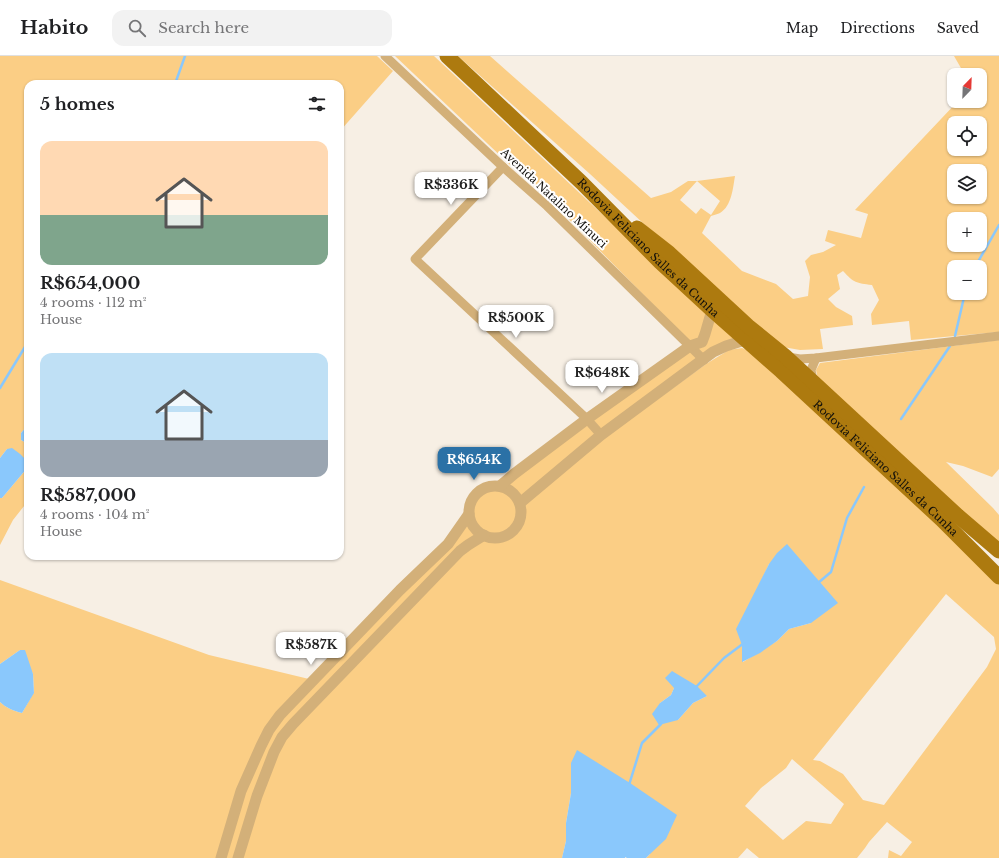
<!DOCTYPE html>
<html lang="en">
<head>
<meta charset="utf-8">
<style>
	body { margin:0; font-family:"Libre Baskerville",serif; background:#f2f2f2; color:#202124; height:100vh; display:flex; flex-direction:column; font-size:15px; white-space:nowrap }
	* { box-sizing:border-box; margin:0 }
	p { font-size:13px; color:#757577 }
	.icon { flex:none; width:22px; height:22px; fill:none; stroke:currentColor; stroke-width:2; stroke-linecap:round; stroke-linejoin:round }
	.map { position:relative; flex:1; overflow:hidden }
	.sheet { position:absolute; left:24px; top:24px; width:320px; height:480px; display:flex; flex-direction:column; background:#fff; border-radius:12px; box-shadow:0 1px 3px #0004 }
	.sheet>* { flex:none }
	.needle { width:26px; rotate:23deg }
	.buttons { position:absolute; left:947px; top:12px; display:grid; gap:8px }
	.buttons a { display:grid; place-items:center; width:40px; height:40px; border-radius:8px; background:#fff; box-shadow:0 1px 3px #0004; font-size:20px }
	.price { position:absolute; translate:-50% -34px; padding:0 9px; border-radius:8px; background:#fff; color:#222; font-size:13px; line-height:26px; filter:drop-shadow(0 1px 2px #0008) }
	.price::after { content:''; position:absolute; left:50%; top:24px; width:12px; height:9px; margin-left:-6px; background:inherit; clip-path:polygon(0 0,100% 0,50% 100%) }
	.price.on { background:#2b71a6; color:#fff }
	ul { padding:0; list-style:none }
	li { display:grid; align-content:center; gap:8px; height:212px; padding:0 16px }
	li span { display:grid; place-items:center; height:124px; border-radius:12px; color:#555 }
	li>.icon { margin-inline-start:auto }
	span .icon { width:72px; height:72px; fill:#fffc; stroke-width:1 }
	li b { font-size:17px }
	h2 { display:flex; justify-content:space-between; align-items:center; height:48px; padding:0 16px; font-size:17px }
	header { display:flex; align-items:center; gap:24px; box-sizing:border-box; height:56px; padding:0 20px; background:#fff; border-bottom:1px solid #e0e0e0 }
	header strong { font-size:19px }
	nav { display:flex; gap:22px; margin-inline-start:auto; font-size:14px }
	.search { width:280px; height:36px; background:#f2f2f2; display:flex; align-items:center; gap:10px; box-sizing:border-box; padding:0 14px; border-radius:12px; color:#757577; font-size:15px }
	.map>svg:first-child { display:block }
	.green { fill:#fbce85; fill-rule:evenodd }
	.water { fill:#8ac8fc }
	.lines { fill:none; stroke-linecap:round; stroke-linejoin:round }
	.stream { stroke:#8ac8fc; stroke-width:2.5 }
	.minor { stroke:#d3b079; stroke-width:9 }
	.tertiary { stroke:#d3b079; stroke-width:11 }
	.primary { stroke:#ad7a0f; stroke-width:15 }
	.labels { text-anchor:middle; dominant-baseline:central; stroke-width:4; stroke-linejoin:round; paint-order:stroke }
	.street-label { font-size:11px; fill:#110f0b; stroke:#fff }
</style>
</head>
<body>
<header>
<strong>Habito</strong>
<div class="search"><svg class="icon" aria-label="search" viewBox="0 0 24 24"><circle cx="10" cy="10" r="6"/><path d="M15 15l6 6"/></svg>Search here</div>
<nav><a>Map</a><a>Directions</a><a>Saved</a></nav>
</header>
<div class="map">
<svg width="999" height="802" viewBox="0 0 999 802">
	<rect width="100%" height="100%" fill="#f7efe4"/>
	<g class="green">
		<polygon points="0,0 377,0 393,15 340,75 340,28 28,28 28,369 21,377 21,384 28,388 28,408 28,406 7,393 0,402"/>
		<polygon points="395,0 434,0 638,192 707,258 698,285 690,286 551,145 507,106"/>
		<path d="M458 0H490L651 142 671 136 688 125H697L735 120C733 131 732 150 720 157 718 158 714 159 711 160L702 177 742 215 776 228 793 243 808 240 810 221 805 205 811 199 823 196 836 189 825 185 828 174 861 182 868 158 855 154 958 45H980V19H965L954 0H999V276L911 284 909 265 872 269 871 258 879 244 872 229C856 227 854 227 843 215L837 219 840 233 828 243 836 251 852 260 853 269 820 273 823 293 800 294 783 291 672 194 590 118ZM954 67H980V93H954ZM954 115H980V141H954ZM697 125 720 145 711 159 701 152 696 158 680 144ZM954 163H980V189H954ZM954 211H980V237H954Z"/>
		<polygon points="712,261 738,284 705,301 694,290"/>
		<polygon points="999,284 999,413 992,421 963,410 946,406 993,452 999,459 999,486 960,454 818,323 816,314 820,307"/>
		<path d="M742 292 749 295 939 469 999 528V802H888L889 794 901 800 912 786 887 766 869 786 865 792 857 802H759L747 792 738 802H646L650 798 571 715V737L566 767V785L562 802H241L260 741 284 682 463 496 484 482C508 489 527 473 523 448L604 382 706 308 729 294ZM769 508 811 567 789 573 777 585 743 606 742 589 755 538ZM946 538 994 581 996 593 987 611 884 749 863 744 843 718 820 705 813 704ZM674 632 707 640 693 647 678 664 660 647 671 639ZM792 703 844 748 831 768 806 765 783 784 745 750 761 732 786 712Z"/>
		<polygon points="688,294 698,302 602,375 592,362"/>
		<polygon points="586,366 596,377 522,441 519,440 513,434 507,430"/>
		<polygon points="28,411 28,445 13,464 0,489 0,442 2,442"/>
		<circle cx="495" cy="456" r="24"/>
		<polygon points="468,466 471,471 479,479 291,667 236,802 224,802 243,736 270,675"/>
		<path d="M0 524 209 599 309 623 278 655 216 802H0V646C6 652 14 655 22 657L34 636 33 618 20 594 0 608Z"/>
	</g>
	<g class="water">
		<polygon points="28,369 28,388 21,384 21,377"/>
		<path d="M12 392C19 397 28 403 28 411L2 442H0V402L7 393Z"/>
		<polygon points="787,488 838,547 811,567 789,573 777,585 760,597 742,606 742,589 736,573 769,508 777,497"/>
		<path d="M20 594H25L33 618 34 637 22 657C14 655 6 652 0 646V608Z"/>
		<polygon points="672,615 697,630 707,640 693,647 678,664 659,669 652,658 660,647 671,639 674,632 665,622"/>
		<polygon points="577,694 630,727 677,759 666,783 650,798 646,802 627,802 625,801 625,802 562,802 566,785 566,767 571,737 571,707"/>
	</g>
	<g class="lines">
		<g class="stream">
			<polyline points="175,28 185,0"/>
			<polyline points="975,211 999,169"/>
			<polyline points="955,280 965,237"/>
			<polyline points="0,332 28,286"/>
			<polyline points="901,363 950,290"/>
			<polyline points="818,527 831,516 847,462 864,431"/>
			<polyline points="695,632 724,602 744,587"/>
			<polyline points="629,729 642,687 661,668"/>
		</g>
		<g class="minor">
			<polyline points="385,0 503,111 547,150 704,304"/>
			<polyline points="503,111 415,203 587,363 601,379"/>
			<polyline points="788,301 800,303 816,302 999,280"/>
			<polyline points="813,325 811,314 816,302"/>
		</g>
		<g class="tertiary">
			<circle cx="495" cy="456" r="26"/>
			<polyline points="500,430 514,418 587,363 690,290 702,286 705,278 712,254"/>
			<polyline points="520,447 601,379 713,296 726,290 745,284"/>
			<polyline points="221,802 241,735 261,690 269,674 280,659 400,534 448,488 469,458"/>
			<polyline points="238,802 257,740 274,696 282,681 293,668 460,495 468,489 484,479"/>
		</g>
		<g class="primary">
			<path id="s1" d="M447 0 582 127 660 206 712 254 781 315 941 463 999 521"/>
			<polyline points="637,172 669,197 748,270 785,300 958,460 999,495"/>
		</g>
	</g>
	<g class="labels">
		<g class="street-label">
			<text transform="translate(554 142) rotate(43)">Avenida Natalino Minuci</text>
			<text stroke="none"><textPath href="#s1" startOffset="278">Rodovia Feliciano Salles da Cunha</textPath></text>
			<text stroke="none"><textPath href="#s1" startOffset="602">Rodovia Feliciano Salles da Cunha</textPath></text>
		</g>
	</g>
</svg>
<div class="buttons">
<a><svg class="needle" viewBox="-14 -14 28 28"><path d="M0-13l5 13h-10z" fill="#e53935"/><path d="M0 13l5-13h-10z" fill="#757577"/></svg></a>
<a><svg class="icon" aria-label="locate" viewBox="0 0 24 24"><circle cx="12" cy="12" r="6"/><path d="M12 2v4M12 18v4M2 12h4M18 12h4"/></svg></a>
<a><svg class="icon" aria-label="layers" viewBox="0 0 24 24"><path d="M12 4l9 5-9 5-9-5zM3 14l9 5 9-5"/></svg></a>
<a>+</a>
<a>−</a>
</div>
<b class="price" style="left:451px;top:150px">R$336K</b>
<b class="price" style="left:516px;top:283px">R$500K</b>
<b class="price" style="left:602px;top:338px">R$648K</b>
<b class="price on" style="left:474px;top:425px">R$654K</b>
<b class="price" style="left:311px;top:610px">R$587K</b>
<section class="sheet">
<h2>5 homes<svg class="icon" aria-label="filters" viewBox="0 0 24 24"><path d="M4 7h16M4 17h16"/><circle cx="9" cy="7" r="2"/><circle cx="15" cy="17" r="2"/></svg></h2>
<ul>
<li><span style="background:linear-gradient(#ffd9b3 60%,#7fa58c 0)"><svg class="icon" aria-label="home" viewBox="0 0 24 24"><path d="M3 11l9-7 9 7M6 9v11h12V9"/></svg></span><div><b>R$654,000</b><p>4 rooms · 112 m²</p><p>House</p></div></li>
<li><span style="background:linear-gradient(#bfe0f5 70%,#9aa5b1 0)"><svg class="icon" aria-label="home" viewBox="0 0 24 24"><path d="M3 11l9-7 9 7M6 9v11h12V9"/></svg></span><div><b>R$587,000</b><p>4 rooms · 104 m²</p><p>House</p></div></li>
</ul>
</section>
</div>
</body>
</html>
